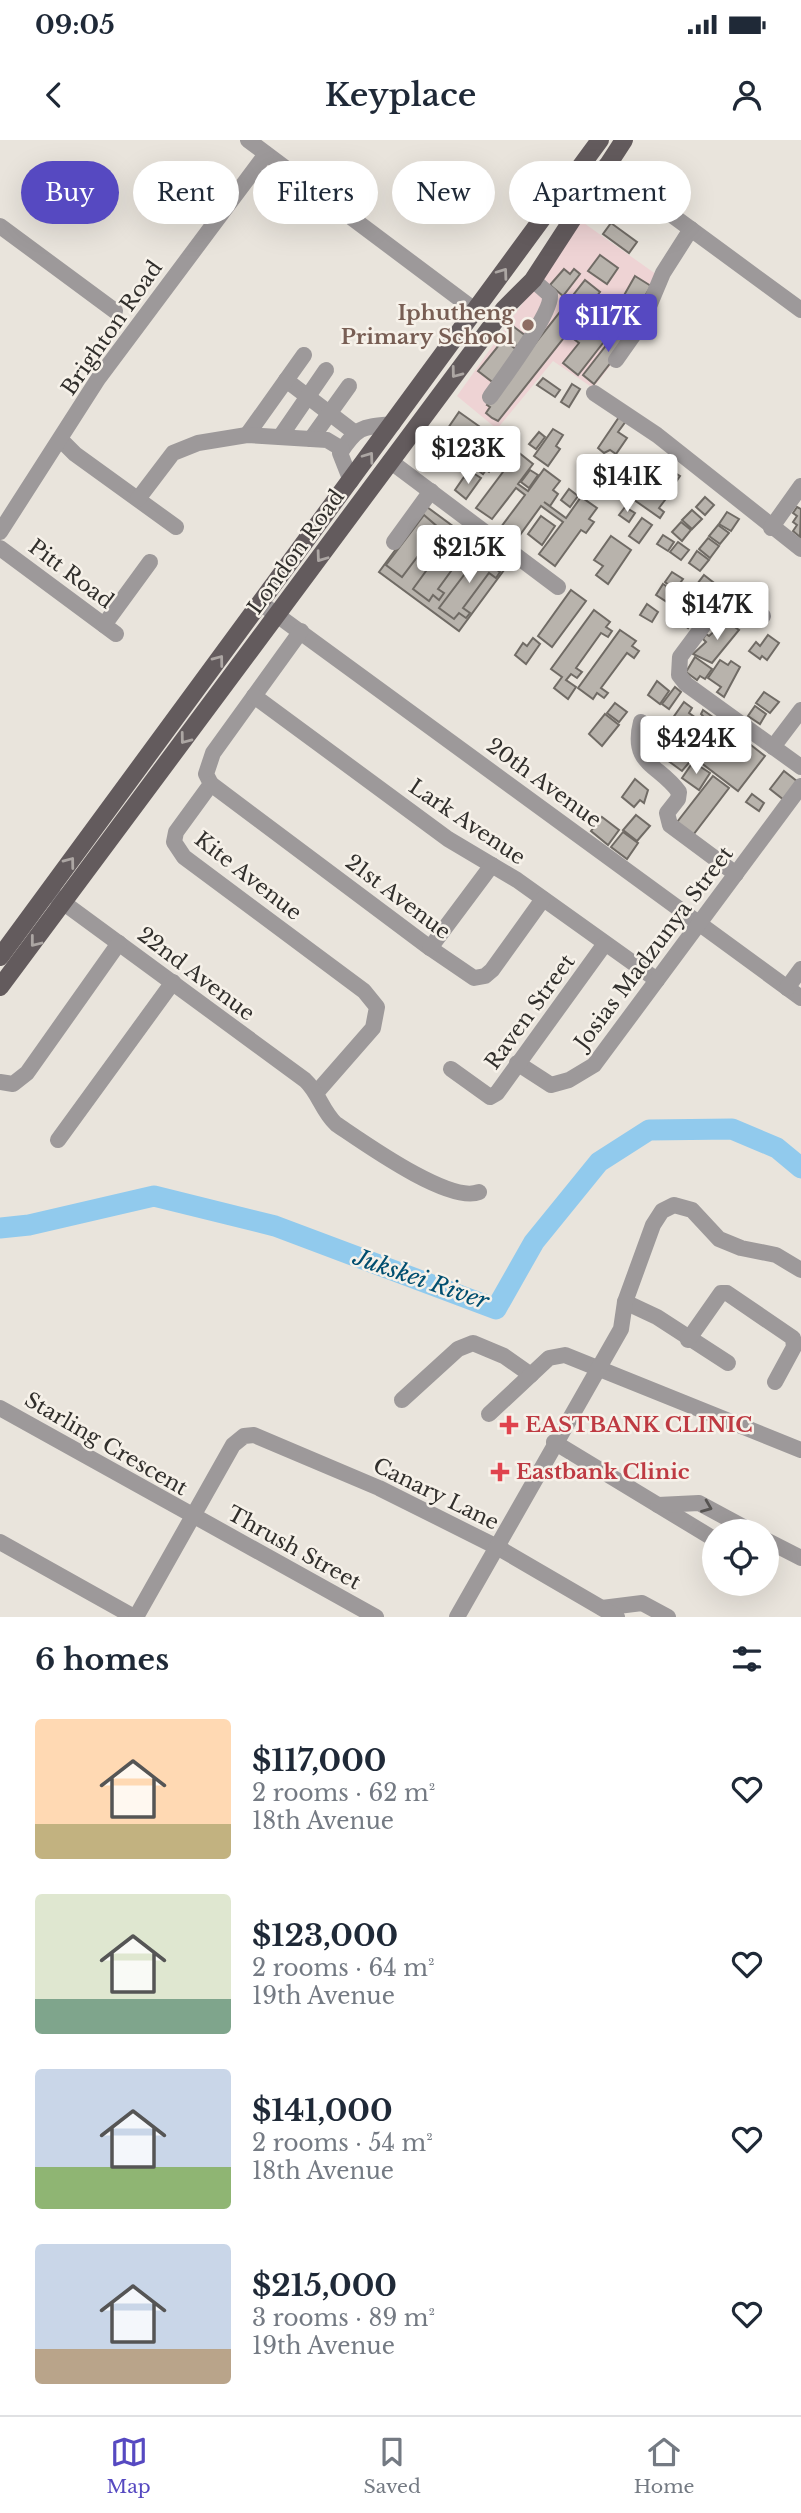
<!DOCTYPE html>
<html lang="en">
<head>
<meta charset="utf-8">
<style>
	body { margin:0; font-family:"Libre Baskerville",serif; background:#f6f6f7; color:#1f2937; height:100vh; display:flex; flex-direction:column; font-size:26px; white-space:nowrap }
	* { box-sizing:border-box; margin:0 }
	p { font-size:23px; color:#747a83 }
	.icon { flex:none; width:38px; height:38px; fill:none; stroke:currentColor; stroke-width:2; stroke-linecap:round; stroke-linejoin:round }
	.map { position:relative; height:1477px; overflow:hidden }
	.panel { display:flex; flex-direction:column; background:#fff; flex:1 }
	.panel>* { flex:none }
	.top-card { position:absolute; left:21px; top:21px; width:760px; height:63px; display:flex; gap:14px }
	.buttons { position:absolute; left:702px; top:1379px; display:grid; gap:14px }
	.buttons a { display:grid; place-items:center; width:77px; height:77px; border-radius:50%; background:#fff; box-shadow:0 7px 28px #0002; font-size:35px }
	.price { position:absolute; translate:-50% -60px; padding:0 16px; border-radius:7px; background:#fff; color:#222; font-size:23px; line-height:46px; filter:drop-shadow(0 2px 4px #0008) }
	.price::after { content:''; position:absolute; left:50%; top:42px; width:21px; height:16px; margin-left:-10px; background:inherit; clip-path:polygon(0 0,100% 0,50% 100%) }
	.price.selected { background:#5649c1; color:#fff }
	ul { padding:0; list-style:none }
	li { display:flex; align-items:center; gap:21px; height:175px; padding:0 35px }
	li span { display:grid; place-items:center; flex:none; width:196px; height:140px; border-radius:7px; color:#555 }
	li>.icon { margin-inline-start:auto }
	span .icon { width:84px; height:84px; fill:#fffc; stroke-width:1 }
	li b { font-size:30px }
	h2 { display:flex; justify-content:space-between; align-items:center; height:84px; padding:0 35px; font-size:30px }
	.pill { padding:0 24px; border-radius:32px; background:#fff; box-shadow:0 7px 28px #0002; font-size:24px; line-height:63px }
	.pill.selected { background:#5649c1; color:#fff }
	.status { display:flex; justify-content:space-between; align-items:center; height:49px; padding:0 35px; background:#fff; direction:ltr }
	.status svg { height:19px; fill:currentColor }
	header { display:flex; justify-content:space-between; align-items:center; height:91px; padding:0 35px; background:#fff; font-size:32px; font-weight:600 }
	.tabs { display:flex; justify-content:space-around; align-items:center; height:98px; border-top:2px solid #e0e1e3; background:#fff; font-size:19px; color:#747a83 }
	.tabs a { display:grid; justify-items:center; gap:4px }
	.tabs .selected { color:#5649c1 }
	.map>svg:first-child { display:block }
	.education { fill:#eed3d4; fill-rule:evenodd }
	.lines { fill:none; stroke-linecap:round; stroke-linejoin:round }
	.river { stroke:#91caed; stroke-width:21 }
	.building { fill:#b8b3ac; stroke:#706b65; stroke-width:2 }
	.minor { stroke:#9d999a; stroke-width:16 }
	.major { stroke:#635b5d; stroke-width:18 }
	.oneway { stroke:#aca6a3 }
	.oneway2 { stroke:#575452 }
	.education-dot { fill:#8d6e63; stroke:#f6f1e9; stroke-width:2.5 }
	.health-dot { fill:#e0444e; stroke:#f6f1e9; stroke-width:2.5 }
	.labels { text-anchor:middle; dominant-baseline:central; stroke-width:5; stroke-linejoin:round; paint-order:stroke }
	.education-label { font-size:21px; font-weight:bold; fill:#785e54; stroke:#f6f1e9; text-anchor:end }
	.street-label { font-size:21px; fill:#312f2c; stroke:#f6f1e9 }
	.health-label { font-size:21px; font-weight:bold; fill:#be3a42; stroke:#f6f1e9; text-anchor:start }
	.water-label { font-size:23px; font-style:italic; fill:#004e6f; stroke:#f6f1e9 }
</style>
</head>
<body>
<div class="status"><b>09:05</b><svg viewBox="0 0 49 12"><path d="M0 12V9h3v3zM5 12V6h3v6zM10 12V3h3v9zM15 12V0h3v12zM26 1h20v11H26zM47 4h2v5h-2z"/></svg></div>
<header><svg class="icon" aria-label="back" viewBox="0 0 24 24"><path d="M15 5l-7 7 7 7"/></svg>Keyplace<svg class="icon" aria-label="person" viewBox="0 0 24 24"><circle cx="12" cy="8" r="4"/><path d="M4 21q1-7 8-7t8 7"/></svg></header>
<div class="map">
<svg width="801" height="1477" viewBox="0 0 801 1477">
	<rect width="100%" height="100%" fill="#e9e4dc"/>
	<path class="education" d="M581 81 660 137 634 195 593 248 553 221 497 289 457 256ZM584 140 600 152 571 189 583 198 603 173 617 185 578 234 563 223 579 203 567 194 499 281 492 278 486 273 490 267 487 265ZM622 186 633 194 594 243 583 235Z"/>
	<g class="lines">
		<polyline class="river" points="0,1088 29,1085 154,1056 275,1086 496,1169 534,1102 599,1022 649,990 732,989 777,1008 801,1028"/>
	</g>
	<g class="building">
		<polygon points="611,83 637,102 629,113 603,94"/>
		<polygon points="600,115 618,128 607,144 588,131"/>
		<polygon points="564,129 570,134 574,129 580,134 563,156 550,145"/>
		<polygon points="635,136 651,146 639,166 623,157"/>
		<polygon points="585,140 600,152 571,189 583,198 603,173 617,185 578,235 563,223 579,203 567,194 498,281 492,278 486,273 490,267 487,265"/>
		<polygon points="622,185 633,194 594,244 583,235"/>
		<polygon points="514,187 526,196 518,207 506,198"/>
		<polygon points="503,200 520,212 495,244 478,231"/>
		<polygon points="543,238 560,250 555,257 537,245"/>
		<polygon points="572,244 580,249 569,267 561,262"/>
		<polygon points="459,272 483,289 467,302 448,288"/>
		<polygon points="619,277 626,281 618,292 627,298 616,314 610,310 604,313 598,308"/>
		<polygon points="553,289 563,295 556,306 560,309 548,326 534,316"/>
		<polygon points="539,292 545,297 536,309 529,304"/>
		<polygon points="494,298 507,307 489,332 486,330 483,334 475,328 476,323"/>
		<polygon points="451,299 467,310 462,316 453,309 450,315 443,310"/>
		<polygon points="518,312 533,324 518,344 528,351 544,329 560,341 553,350 558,354 550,366 544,362 566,378 581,357 597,368 589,379 594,382 586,393 581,390 555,426 539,414 563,382 541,366 517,399 501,387 525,355 516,348 492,379 476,368"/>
		<polygon points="530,330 538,335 529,348 521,342"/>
		<polygon points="672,331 680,336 671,349 657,339 660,333 667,338"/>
		<polygon points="473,333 481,338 466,359 455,350 464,337 468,340"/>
		<polygon points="637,341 665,360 659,368 664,372 660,378 627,355 625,357 621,354 628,344 632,350"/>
		<polygon points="569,349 578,356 570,367 561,360"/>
		<polygon points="705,357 714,365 705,375 696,367"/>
		<polygon points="427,367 507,426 459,491 379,432"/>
		<polygon points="625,367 635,373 629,382 619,375"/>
		<polygon points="797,367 801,369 800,397 793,391 797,385 793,382 797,376 793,373"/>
		<polygon points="692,370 702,379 692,389 682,380"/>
		<polygon points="727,372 739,379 731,391 719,384"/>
		<polygon points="424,375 439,388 402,437 386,425"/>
		<polygon points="541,376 555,386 542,405 528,394"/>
		<polygon points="642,378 652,385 639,403 629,396"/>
		<polygon points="681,382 691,390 682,401 672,392"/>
		<polygon points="718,385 729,393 720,404 709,396"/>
		<polygon points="455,391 472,403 468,409 474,413 471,417 465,412 438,449 444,453 439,460 433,455 429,461 413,449"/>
		<polygon points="663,395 674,402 668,411 657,404"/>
		<polygon points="611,396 631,410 608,444 596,435 603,426 594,420"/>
		<polygon points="708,398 719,406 710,418 699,409"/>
		<polygon points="678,402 689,410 681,420 670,412"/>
		<polygon points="483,410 498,421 493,427 500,432 496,438 489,433 463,468 470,473 466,478 459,473 454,479 439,468"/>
		<polygon points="697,411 709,420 700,431 689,423"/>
		<polygon points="672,432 683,439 675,450 665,442"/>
		<polygon points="704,435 718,446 709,458 704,455 697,462 688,456"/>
		<polygon points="663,444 674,451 667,462 656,455"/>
		<polygon points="571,450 586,461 552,507 538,496"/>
		<polygon points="687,457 692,461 687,469 696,475 688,488 673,477"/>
		<polygon points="647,464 658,472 652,482 640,475"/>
		<polygon points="594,470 610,482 606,487 612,491 608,497 601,493 576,528 582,532 577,538 571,534 566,540 576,547 568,559 554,548 562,537 551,529"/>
		<polygon points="726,481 739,490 712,523 693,514 706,502 703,499 706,494 709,496"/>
		<polygon points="620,490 636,501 632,506 639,511 634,518 627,513 601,548 608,553 604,558 597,553 593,559 578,548"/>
		<polygon points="768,495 779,503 767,520 762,516 760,519 749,511 756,502 760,506"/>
		<polygon points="533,498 540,504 526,524 515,515 523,503 527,506"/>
		<polygon points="695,517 712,529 705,539 700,536 697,540 686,532"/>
		<polygon points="720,520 728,525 731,521 740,527 724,557 717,552 721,547 708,538"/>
		<polygon points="657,541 669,551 660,564 648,555"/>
		<polygon points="675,547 681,552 669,569 662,564"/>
		<polygon points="764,552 779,562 770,573 756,563"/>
		<polygon points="684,562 692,568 689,573 696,578 690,585 683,581 670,598 663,592"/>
		<polygon points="615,563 627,572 619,582 607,573"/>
		<polygon points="755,566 766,574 760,584 748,576"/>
		<polygon points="703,570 717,580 693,608 685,602 703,576 701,574"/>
		<polygon points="605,574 619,585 602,606 589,594"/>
		<polygon points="724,584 765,616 738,651 696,619"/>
		<polygon points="657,592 669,602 657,617 645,607"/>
		<polygon points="676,607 692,619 682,631 667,620"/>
		<polygon points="693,622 710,633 699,650 682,638"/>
		<polygon points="784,631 798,642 784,660 770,649"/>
		<polygon points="713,636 729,648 690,699 674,686"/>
		<polygon points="635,639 648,650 644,663 640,660 634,667 622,657"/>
		<polygon points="752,654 764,663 759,671 746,662"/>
		<polygon points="636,675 650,686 637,701 623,690"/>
		<polygon points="602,677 619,690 608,705 591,691"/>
		<polygon points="623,692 638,703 627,719 611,707"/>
	</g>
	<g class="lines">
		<g class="minor">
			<polyline points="248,0 476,171"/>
			<polyline points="605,26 801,170"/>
			<polyline points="0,86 115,171"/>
			<polyline points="616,220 642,183 663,133 691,89"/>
			<polyline points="286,240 354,292"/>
			<polyline points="594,253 657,295 801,409"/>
			<path d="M490 257C502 240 553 172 550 155L533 140"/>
			<polyline points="247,295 304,215"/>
			<polyline points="280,297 326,230"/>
			<polyline points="311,299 349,246"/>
			<polyline points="61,300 75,314 176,387"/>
			<polyline points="390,321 558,447"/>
			<path d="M351 341 340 313C358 286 362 287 393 284"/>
			<polyline points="138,359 173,313 198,303 247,295 327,300 342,309"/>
			<polyline points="771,388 801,346"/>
			<polyline points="0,392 98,239 266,14"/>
			<polyline points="394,402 431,351"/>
			<polyline points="0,408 116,494"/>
			<polyline points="266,467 801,858"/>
			<polyline points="763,476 724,470 712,474 680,517 679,535 686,544 801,627"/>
			<polyline points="104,485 150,422"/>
			<polyline points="301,491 213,613 206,634 211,644 176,692 174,702 184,717 364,851 377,867 373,888 317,952"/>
			<polyline points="254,556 448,699 517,740 657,840"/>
			<path d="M641 582C630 625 659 624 679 652L678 659 667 673 670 685 736 734"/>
			<polyline points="773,607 801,570"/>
			<polyline points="211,644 430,808 474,838 485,836 492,830 543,759"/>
			<path d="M53 755 305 940C319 953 322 971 336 984 363 1002 449 1064 479 1052"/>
			<polyline points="430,808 492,725"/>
			<polyline points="787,848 801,829"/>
			<polyline points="517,923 551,945 569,940 594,925 801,646"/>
			<polyline points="451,929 490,957 497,953 604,805"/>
			<polyline points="0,942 13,944 27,933 119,803"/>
			<polyline points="58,1000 173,842"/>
			<polyline points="625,1162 657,1177 728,1223"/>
			<polyline points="688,1200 721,1153 727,1153 793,1198 794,1207 775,1242"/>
			<polyline points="402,1260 458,1209 473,1203 504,1216 531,1235"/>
			<polyline points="0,1268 376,1477"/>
			<polyline points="489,1274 549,1218 565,1215 801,1310"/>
			<polyline points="554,1302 714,1399"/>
			<polyline points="658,1365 699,1363 751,1391"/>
			<polyline points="766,1400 801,1418"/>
			<polyline points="0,1402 134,1477"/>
			<polyline points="602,1468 642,1463 668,1477"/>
			<polyline points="136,1477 233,1305 244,1296 254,1295 379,1348 497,1407 617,1477"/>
			<polyline points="457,1477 621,1189 625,1162 653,1085 662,1071 674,1065 692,1070 719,1099 741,1108 776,1115 801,1130"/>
		</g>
		<g class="major">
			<polyline points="0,817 600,0"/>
			<polyline points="0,847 504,169 533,140 624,0"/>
		</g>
	</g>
	<defs><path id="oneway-chevron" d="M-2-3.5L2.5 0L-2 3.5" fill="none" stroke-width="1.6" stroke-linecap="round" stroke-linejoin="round" transform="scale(1.75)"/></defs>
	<g class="oneway">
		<use href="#oneway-chevron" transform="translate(503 133) rotate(-54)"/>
		<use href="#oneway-chevron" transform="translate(456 233) rotate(127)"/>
		<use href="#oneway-chevron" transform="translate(369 317) rotate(-54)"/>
		<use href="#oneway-chevron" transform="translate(321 417) rotate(126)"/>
		<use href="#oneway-chevron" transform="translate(219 520) rotate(-53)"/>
		<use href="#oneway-chevron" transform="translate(185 599) rotate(127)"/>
		<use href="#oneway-chevron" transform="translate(70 722) rotate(-53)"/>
		<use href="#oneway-chevron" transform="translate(35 802) rotate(128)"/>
	</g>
	<use class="oneway2" href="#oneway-chevron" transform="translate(707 1367) rotate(22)"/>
	<circle class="education-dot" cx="528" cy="185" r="7"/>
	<g class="health-dot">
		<path d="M505.5 1274.5h7v7h7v7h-7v7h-7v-7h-7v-7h7z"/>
		<path d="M496.5 1321.5h7v7h7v7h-7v7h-7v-7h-7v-7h7z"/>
	</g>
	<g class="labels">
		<g class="education-label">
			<text x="514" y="173">Iphutheng<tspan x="514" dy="24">Primary School</tspan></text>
		</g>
		<g class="street-label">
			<text transform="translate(112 188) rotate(-55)">Brighton Road</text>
			<text transform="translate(296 412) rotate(-54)">London Road</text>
			<text transform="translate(71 434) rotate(37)">Pitt Road</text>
			<text transform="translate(544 643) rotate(36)">20th Avenue</text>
			<text transform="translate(467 682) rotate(34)">Lark Avenue</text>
			<text transform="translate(248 736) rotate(38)">Kite Avenue</text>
			<text transform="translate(398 757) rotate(37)">21st Avenue</text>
			<text transform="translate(654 808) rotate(-53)">Josias Madzunya Street</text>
			<text transform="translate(196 834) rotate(37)">22nd Avenue</text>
			<text transform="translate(530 872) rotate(-54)">Raven Street</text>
			<text transform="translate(106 1304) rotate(30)">Starling Crescent</text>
			<text transform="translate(436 1354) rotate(26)">Canary Lane</text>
			<text transform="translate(294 1408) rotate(29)">Thrush Street</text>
		</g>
		<g class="health-label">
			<text x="525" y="1285">EASTBANK CLINIC</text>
			<text x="516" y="1332">Eastbank Clinic</text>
		</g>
		<g class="water-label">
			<text transform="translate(421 1139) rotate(19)">Jukskei River</text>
		</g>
	</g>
</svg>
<div class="buttons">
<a><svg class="icon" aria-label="locate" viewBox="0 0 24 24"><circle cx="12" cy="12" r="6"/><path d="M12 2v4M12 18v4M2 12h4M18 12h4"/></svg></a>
</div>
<b class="price selected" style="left:608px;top:214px">$117K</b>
<b class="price" style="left:468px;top:346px">$123K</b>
<b class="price" style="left:627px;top:374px">$141K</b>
<b class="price" style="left:469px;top:445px">$215K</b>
<b class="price" style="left:717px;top:502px">$147K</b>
<b class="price" style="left:696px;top:636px">$424K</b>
<div class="top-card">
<a class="pill selected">Buy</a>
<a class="pill">Rent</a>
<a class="pill">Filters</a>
<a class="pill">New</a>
<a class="pill">Apartment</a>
</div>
</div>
<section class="panel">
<h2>6 homes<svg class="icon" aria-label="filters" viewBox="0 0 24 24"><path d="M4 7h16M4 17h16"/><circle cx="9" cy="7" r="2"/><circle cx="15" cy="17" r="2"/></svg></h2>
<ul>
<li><span style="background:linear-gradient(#ffd9b3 75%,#c2b280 0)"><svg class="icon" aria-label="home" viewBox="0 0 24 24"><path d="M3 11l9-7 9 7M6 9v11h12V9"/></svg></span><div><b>$117,000</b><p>2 rooms · 62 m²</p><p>18th Avenue</p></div><svg class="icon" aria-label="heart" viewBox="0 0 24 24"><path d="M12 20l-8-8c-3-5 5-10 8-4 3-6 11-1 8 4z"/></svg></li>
<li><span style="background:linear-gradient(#dfe7d0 75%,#7fa58c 0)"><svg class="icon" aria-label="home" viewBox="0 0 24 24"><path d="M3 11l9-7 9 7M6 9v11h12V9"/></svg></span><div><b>$123,000</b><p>2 rooms · 64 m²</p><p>19th Avenue</p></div><svg class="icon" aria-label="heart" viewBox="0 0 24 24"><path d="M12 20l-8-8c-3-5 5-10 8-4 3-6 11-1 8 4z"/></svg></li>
<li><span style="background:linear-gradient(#c9d6e8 70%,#8fb573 0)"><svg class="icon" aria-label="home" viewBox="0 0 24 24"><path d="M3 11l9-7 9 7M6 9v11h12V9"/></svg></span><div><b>$141,000</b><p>2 rooms · 54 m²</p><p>18th Avenue</p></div><svg class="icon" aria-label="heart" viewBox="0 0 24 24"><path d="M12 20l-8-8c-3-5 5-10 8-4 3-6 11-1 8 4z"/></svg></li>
<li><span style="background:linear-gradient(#c9d6e8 75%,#b9a48a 0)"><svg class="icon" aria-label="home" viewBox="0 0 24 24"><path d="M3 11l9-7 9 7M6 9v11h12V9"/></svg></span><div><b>$215,000</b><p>3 rooms · 89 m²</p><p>19th Avenue</p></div><svg class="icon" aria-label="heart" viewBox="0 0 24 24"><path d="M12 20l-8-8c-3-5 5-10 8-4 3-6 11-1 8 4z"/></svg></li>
</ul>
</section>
<nav class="tabs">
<a class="selected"><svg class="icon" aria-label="map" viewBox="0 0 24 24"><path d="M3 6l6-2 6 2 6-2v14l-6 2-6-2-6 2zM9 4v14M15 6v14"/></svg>Map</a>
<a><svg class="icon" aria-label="saved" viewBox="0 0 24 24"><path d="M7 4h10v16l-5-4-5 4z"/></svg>Saved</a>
<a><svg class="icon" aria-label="home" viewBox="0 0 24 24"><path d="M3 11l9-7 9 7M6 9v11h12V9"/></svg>Home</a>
</nav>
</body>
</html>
